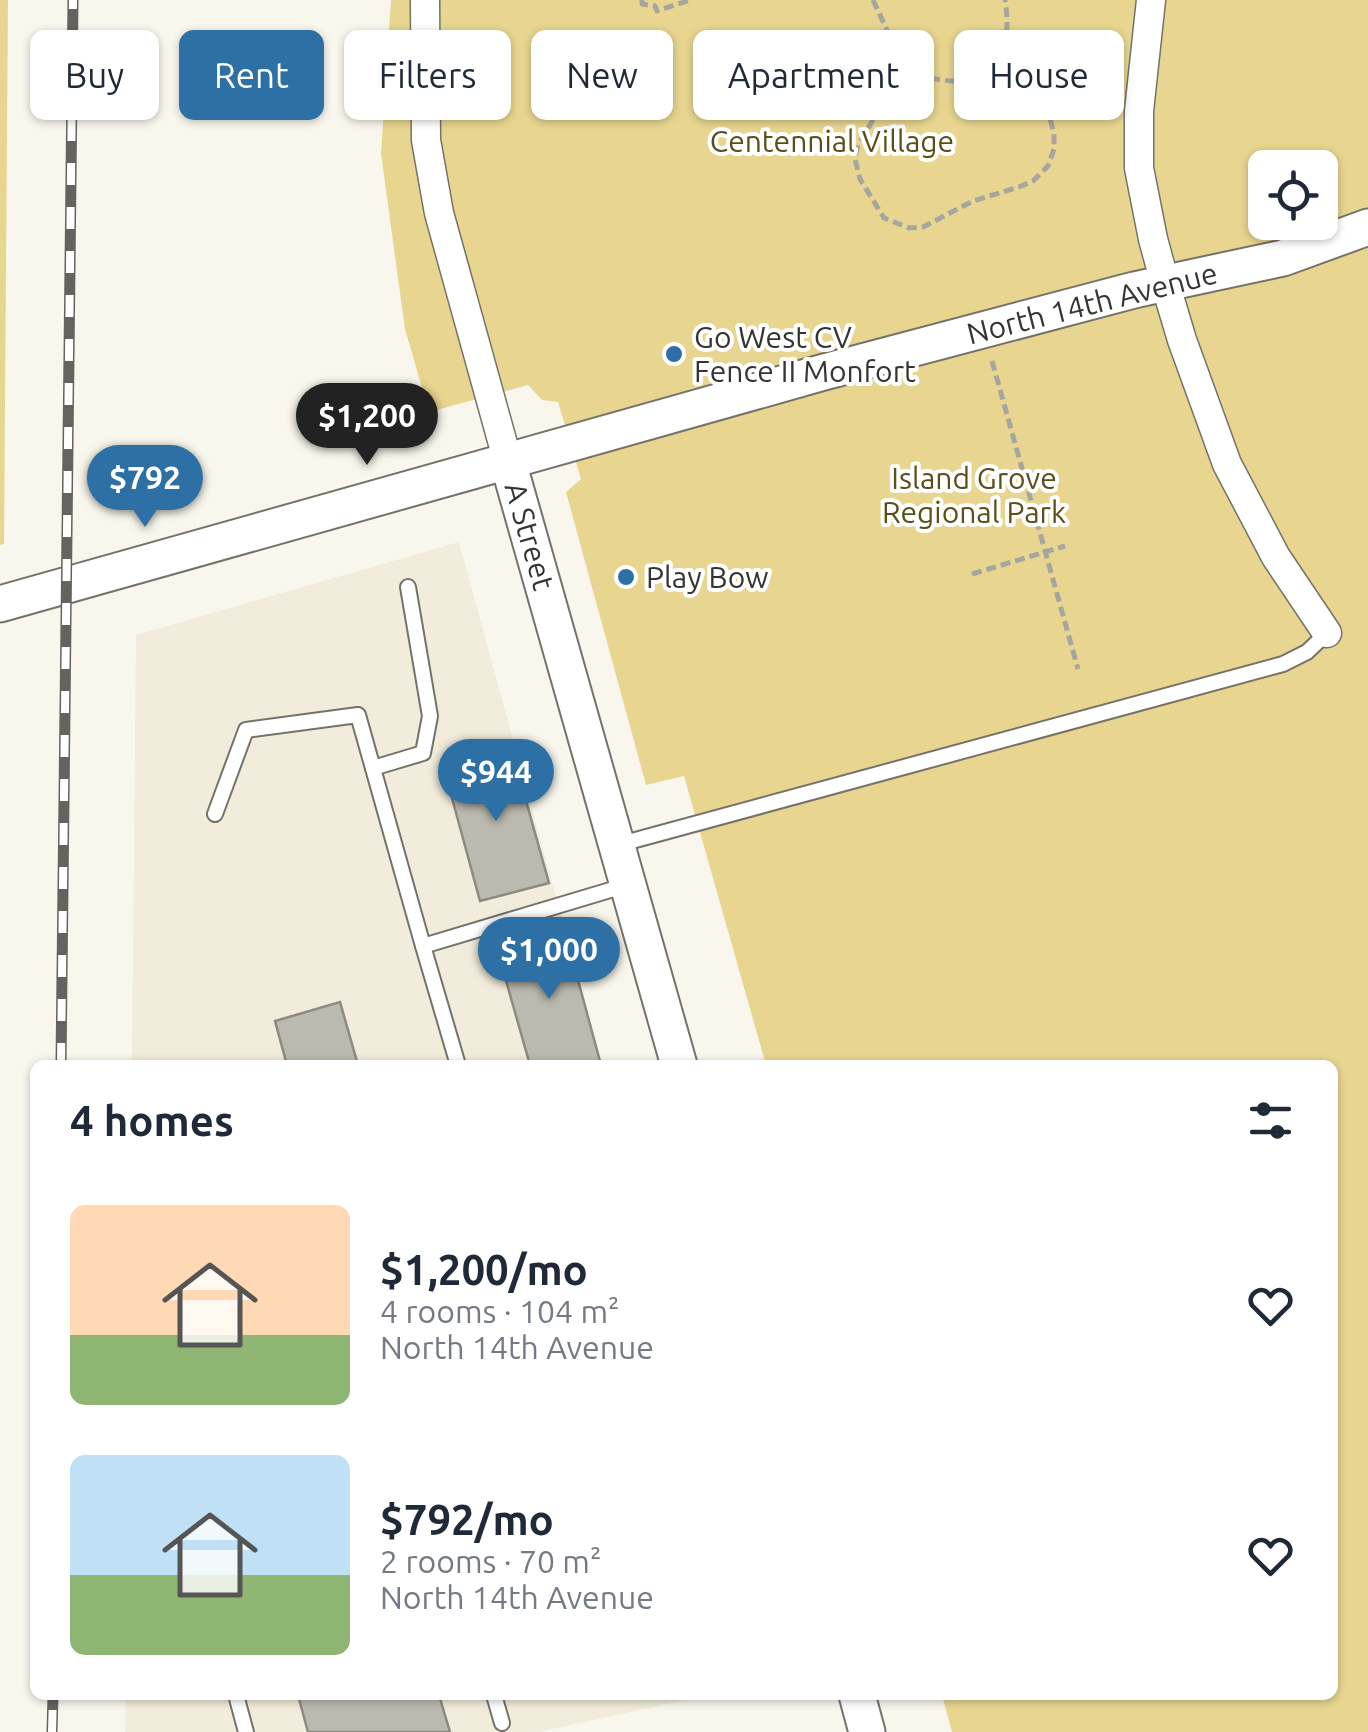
<!DOCTYPE html>
<html lang="en">
<head>
<meta charset="utf-8">
<style>
	body { margin:0; font-family:Ubuntu,sans-serif; background:#f6f6f7; color:#1f2937; height:100vh; display:flex; flex-direction:column; font-size:38px; white-space:nowrap }
	* { box-sizing:border-box; margin:0 }
	p { font-size:32px; color:#747a83 }
	.icon { flex:none; width:55px; height:55px; fill:none; stroke:currentColor; stroke-width:2; stroke-linecap:round; stroke-linejoin:round }
	.map { position:relative; flex:1; overflow:hidden }
	.sheet { position:absolute; left:30px; top:1060px; width:1308px; height:640px; display:flex; flex-direction:column; background:#fff; border-radius:15px; box-shadow:0 2px 8px #0004 }
	.sheet>* { flex:none }
	.guide { position:absolute; left:30px; top:30px; width:1310px; height:90px; display:flex; gap:20px }
	.tools { position:absolute; left:1248px; top:150px; display:grid; gap:20px }
	.tools a { display:grid; place-items:center; width:90px; height:90px; border-radius:15px; background:#fff; box-shadow:0 2px 8px #0004; font-size:50px }
	.price { position:absolute; translate:-50% -85px; padding:0 22px; border-radius:35px; background:#2c70a5; color:#fff; font-size:32px; line-height:65px; filter:drop-shadow(0 2px 5px #0008) }
	.price::after { content:''; position:absolute; left:50%; top:60px; width:30px; height:22px; margin-left:-15px; background:inherit; clip-path:polygon(0 0,100% 0,50% 100%) }
	.price.current { background:#222; color:#fff }
	ul { padding:0; list-style:none }
	li { display:flex; align-items:center; gap:30px; height:250px; padding:0 40px }
	li span { display:grid; place-items:center; flex:none; width:280px; height:200px; border-radius:15px; color:#555 }
	li>.icon { margin-inline-start:auto }
	span .icon { width:120px; height:120px; fill:#fffc; stroke-width:1 }
	li b { font-size:42px }
	h2 { display:flex; justify-content:space-between; align-items:center; height:120px; padding:0 40px; font-size:42px }
	.tag { padding:0 35px; border-radius:15px; background:#fff; box-shadow:0 2px 8px #0004; font-size:35px; line-height:90px }
	.tag.current { background:#2c70a5; color:#fff }
	.map>svg:first-child { display:block }
	.built { fill:#f1ecdb }
	.green { fill:#e8d690; fill-rule:evenodd }
	.building { fill:#bcbab0; stroke:#8d8a81; stroke-width:2.5 }
	.lines { fill:none; stroke-linecap:round; stroke-linejoin:round }
	.service-casing { stroke:#757269; stroke-width:18 }
	.minor-casing { stroke:#757269; stroke-width:31 }
	.tertiary-casing { stroke:#757269; stroke-width:39 }
	.path { stroke:#a7a69e; stroke-width:5; stroke-dasharray:10 5; stroke-linecap:butt }
	.service { stroke:#fff; stroke-width:14 }
	.minor { stroke:#fff; stroke-width:28 }
	.tertiary { stroke:#fff; stroke-width:35 }
	.rail-casing { stroke:#64635e; stroke-width:11 }
	.rail { stroke:#fff; stroke-width:8; stroke-dasharray:22; stroke-linecap:butt }
	.poi-dot { fill:#2c70a5; stroke:#fff; stroke-width:4 }
	.labels { text-anchor:middle; dominant-baseline:central; stroke-width:8; stroke-linejoin:round; paint-order:stroke }
	.park-label { font-size:30px; fill:#5b4e18; stroke:#fff }
	.street-label { font-size:30px; fill:#353430; stroke:#fff }
	.poi-label { font-size:30px; fill:#353430; stroke:#fff; text-anchor:start }
</style>
</head>
<body>
<div class="map">
<svg width="1368" height="1732" viewBox="0 0 1368 1732">
	<rect width="100%" height="100%" fill="#f9f7ed"/>
	<g class="built">
		<polygon points="459,542 602,1065 132,1065 136,635"/>
		<polygon points="126,1695 708,1695 539,1732 125,1732"/>
	</g>
	<g class="green">
		<polygon points="0,0 8,0 4,544 0,545"/>
		<path d="M391 0H1368V1732H952L942 1695H1332V1065H766L684 776 646 785 566 492 581 479 558 402 542 400 528 385 429 412 405 329 381 154ZM1265 168H1320V222H1265Z"/>
	</g>
	<g class="building">
		<polygon points="511,747 549,883 480,901 443,765"/>
		<polygon points="565,932 601,1065 530,1065 497,949"/>
		<polygon points="340,1002 358,1065 287,1065 275,1021"/>
		<polygon points="298,1695 439,1695 450,1732 308,1732"/>
	</g>
	<g class="lines">
		<g class="service-casing">
			<g id="service">
				<polyline points="373,768 423,753 430,716 408,587"/>
				<polyline points="215,814 246,730 358,715 423,946"/>
				<polyline points="617,845 1283,664 1307,652 1327,633"/>
				<polyline points="458,1065 423,946 627,885"/>
				<polyline points="236,1695 246,1732"/>
				<polyline points="494,1695 502,1723"/>
			</g>
		</g>
		<g class="minor-casing">
			<g id="minor">
				<polyline points="425,0 426,140 439,213 508,462"/>
				<polyline points="1151,0 1139,111 1139,168 1153,239 1165,283 1182,340 1227,464 1276,557 1327,633"/>
			</g>
		</g>
		<g class="tertiary-casing">
			<g id="tertiary">
				<polyline points="508,462 679,1065"/>
				<polyline points="0,604 824,372 1134,290 1283,258 1368,227"/>
				<polyline points="857,1695 867,1732"/>
			</g>
		</g>
		<g class="path">
			<polyline points="642,0 642,4 655,6 657,11 690,0"/>
			<polyline points="873,0 902,62 901,80 886,98 858,145 855,159 860,179 884,218 909,228 923,227 973,201 1019,187 1033,181 1048,166 1054,149 1054,134 1050,118 1012,48 1004,43"/>
			<path d="M901 71C922 76 969 90 986 74 992 69 996 61 999 54 1009 35 1008 21 1005 0"/>
			<polyline points="992,361 1078,669"/>
			<polyline points="972,574 1065,546"/>
		</g>
		<use href="#service" class="service"/>
		<use href="#minor" class="minor"/>
		<use href="#tertiary" class="tertiary"/>
		<g class="rail-casing">
			<g id="rail">
				<polyline points="61,1065 73,0"/>
				<polyline points="52,1732 53,1695"/>
			</g>
		</g>
		<use href="#rail" class="rail"/>
	</g>
	<g class="poi-dot">
		<circle cx="674" cy="354" r="10"/>
		<circle cx="626" cy="577" r="10"/>
	</g>
	<g class="labels">
		<g class="park-label">
			<text x="832" y="141">Centennial Village</text>
			<text x="974" y="478">Island Grove<tspan x="974" dy="34">Regional Park</tspan></text>
		</g>
		<g class="street-label">
			<text transform="translate(1092 303) rotate(-14)">North 14th Avenue</text>
			<text transform="translate(530 536) rotate(74)">A Street</text>
		</g>
		<g class="poi-label">
			<text x="694" y="337">Go West CV<tspan x="694" dy="34">Fence II Monfort</tspan></text>
			<text x="646" y="577">Play Bow</text>
		</g>
	</g>
</svg>
<div class="tools">
<a><svg class="icon" aria-label="locate" viewBox="0 0 24 24"><circle cx="12" cy="12" r="6"/><path d="M12 2v4M12 18v4M2 12h4M18 12h4"/></svg></a>
</div>
<b class="price current" style="left:367px;top:468px">$1,200</b>
<b class="price" style="left:145px;top:530px">$792</b>
<b class="price" style="left:496px;top:824px">$944</b>
<b class="price" style="left:549px;top:1002px">$1,000</b>
<div class="guide">
<a class="tag">Buy</a>
<a class="tag current">Rent</a>
<a class="tag">Filters</a>
<a class="tag">New</a>
<a class="tag">Apartment</a>
<a class="tag">House</a>
</div>
<section class="sheet">
<h2>4 homes<svg class="icon" aria-label="filters" viewBox="0 0 24 24"><path d="M4 7h16M4 17h16"/><circle cx="9" cy="7" r="2"/><circle cx="15" cy="17" r="2"/></svg></h2>
<ul>
<li><span style="background:linear-gradient(#ffd9b3 65%,#8fb573 0)"><svg class="icon" aria-label="home" viewBox="0 0 24 24"><path d="M3 11l9-7 9 7M6 9v11h12V9"/></svg></span><div><b>$1,200/mo</b><p>4 rooms · 104 m²</p><p>North 14th Avenue</p></div><svg class="icon" aria-label="heart" viewBox="0 0 24 24"><path d="M12 20l-8-8c-3-5 5-10 8-4 3-6 11-1 8 4z"/></svg></li>
<li><span style="background:linear-gradient(#bfe0f5 60%,#8fb573 0)"><svg class="icon" aria-label="home" viewBox="0 0 24 24"><path d="M3 11l9-7 9 7M6 9v11h12V9"/></svg></span><div><b>$792/mo</b><p>2 rooms · 70 m²</p><p>North 14th Avenue</p></div><svg class="icon" aria-label="heart" viewBox="0 0 24 24"><path d="M12 20l-8-8c-3-5 5-10 8-4 3-6 11-1 8 4z"/></svg></li>
</ul>
</section>
</div>
</body>
</html>
